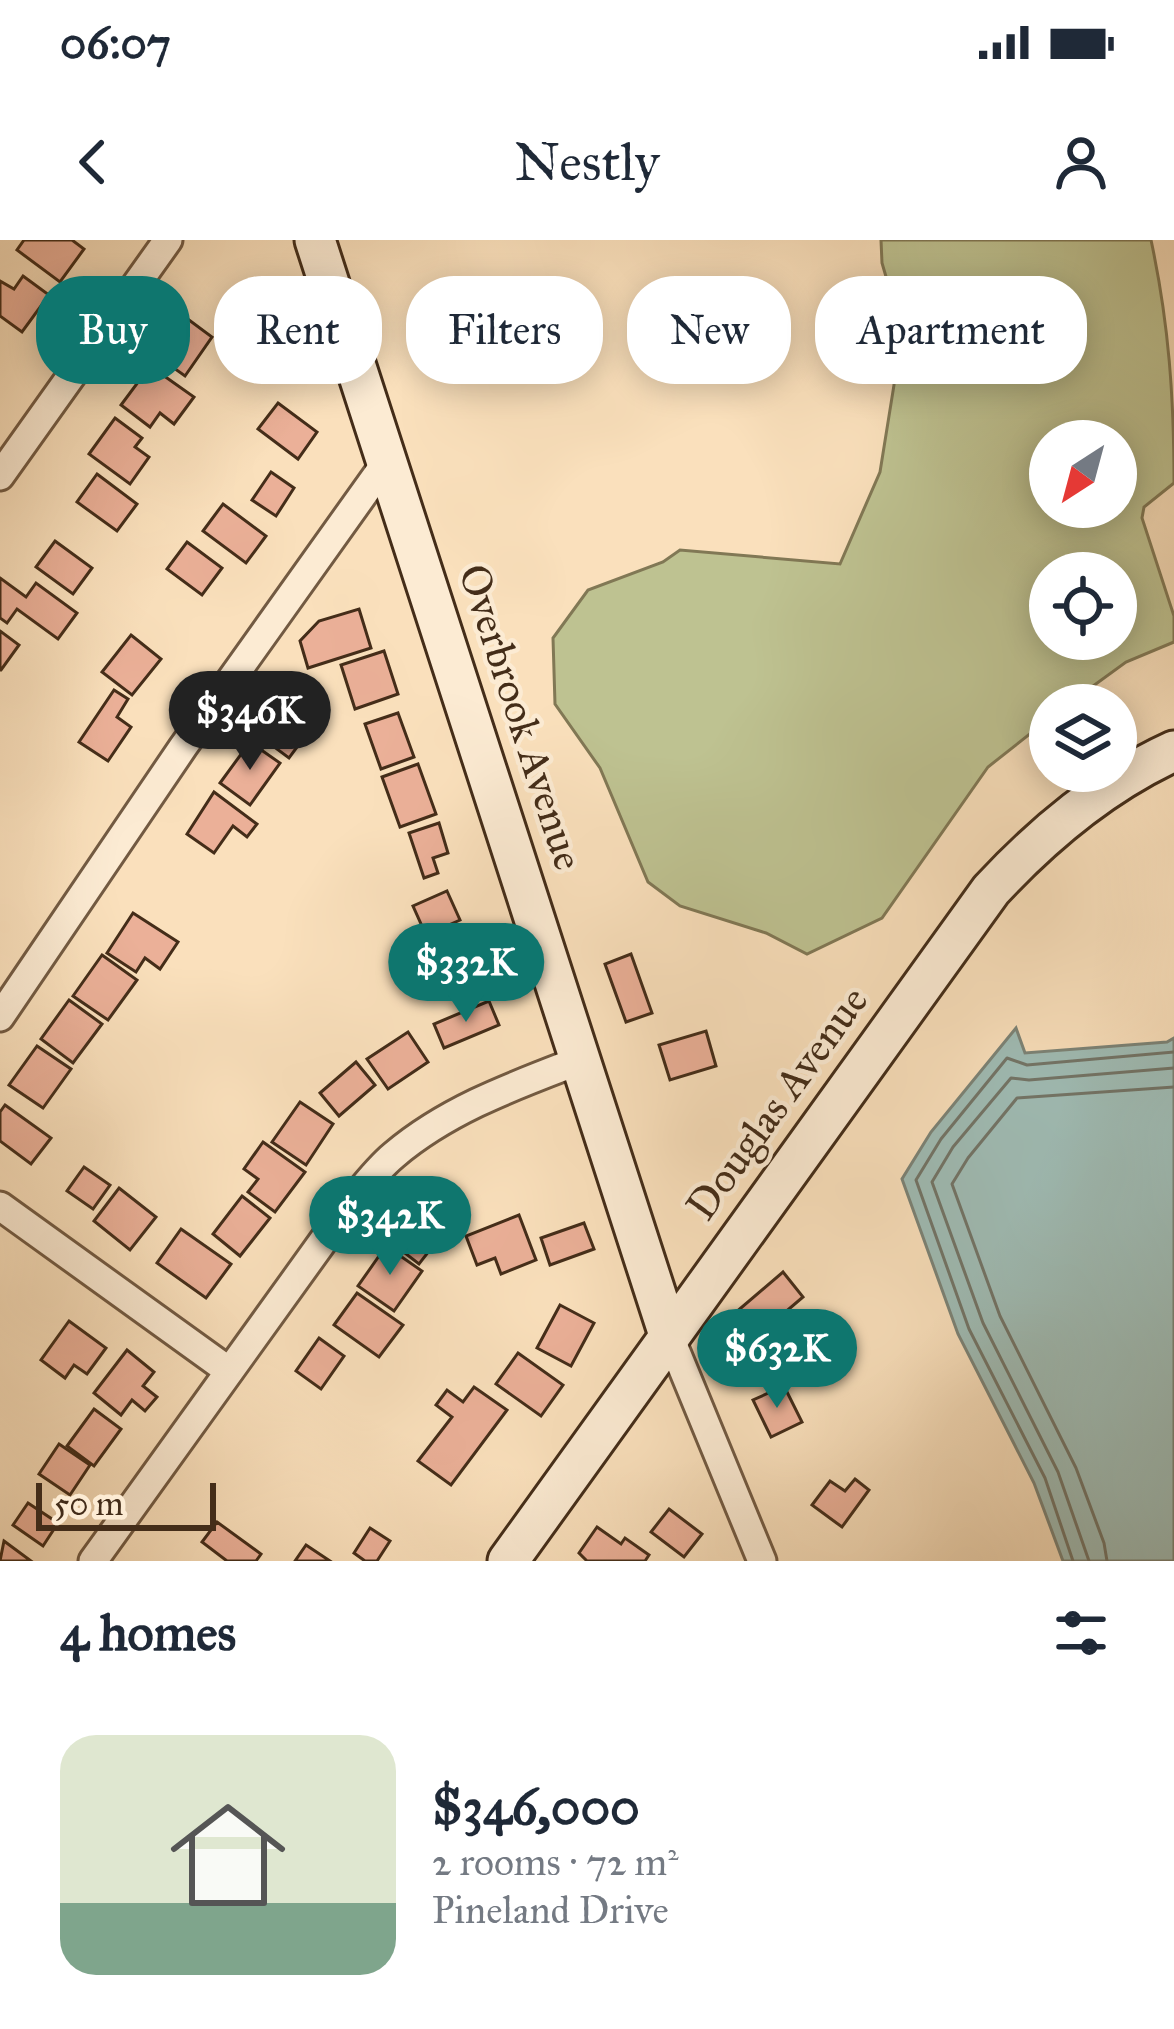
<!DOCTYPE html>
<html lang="en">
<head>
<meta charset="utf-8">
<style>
	body { margin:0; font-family:"IM FELL Great Primer",serif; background:#f2f2f3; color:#1f2937; height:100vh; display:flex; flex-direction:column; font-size:45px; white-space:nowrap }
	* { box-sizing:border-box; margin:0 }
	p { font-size:39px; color:#747a83 }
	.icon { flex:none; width:66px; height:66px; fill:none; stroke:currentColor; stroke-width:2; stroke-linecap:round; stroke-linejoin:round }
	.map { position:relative; height:1321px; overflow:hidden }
	.side { display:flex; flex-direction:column; background:#fff; flex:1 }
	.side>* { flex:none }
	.guide { position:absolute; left:36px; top:36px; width:1104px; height:108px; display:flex; gap:24px }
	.needle { width:78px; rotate:216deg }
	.buttons { position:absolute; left:1029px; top:180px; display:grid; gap:24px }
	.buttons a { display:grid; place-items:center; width:108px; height:108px; border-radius:50%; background:#fff; box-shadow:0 6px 30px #0003; font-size:60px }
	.scale { position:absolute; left:36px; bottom:30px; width:180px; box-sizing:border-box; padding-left:12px; border:6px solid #442d19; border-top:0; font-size:33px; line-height:42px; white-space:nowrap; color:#442d19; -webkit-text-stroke:9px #fcebd3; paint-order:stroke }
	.price { position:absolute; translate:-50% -102px; padding:0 27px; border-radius:42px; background:#0f766e; color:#fff; font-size:39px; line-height:78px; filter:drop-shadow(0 3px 6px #0008) }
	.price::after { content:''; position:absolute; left:50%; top:72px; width:36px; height:27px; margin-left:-18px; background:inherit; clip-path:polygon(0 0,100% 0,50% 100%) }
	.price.selected { background:#222; color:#fff }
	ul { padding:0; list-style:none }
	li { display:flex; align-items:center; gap:36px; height:300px; padding:0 60px }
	li span { display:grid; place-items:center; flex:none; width:336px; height:240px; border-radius:36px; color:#555 }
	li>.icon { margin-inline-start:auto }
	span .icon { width:144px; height:144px; fill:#fffc; stroke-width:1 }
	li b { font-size:51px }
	h2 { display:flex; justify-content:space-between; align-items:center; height:144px; padding:0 60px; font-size:51px }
	.pill { padding:0 42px; border-radius:48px; background:#fff; box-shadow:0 6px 30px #0003; font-size:42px; line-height:108px }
	.pill.selected { background:#0f766e; color:#fff }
	.status { display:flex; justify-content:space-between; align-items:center; height:84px; padding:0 60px; background:#fff; direction:ltr }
	.status svg { height:33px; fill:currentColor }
	header { display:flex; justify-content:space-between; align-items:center; height:156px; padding:0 60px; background:#fff; font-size:54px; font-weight:600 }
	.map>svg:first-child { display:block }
	.green { fill:#bec291; stroke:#817855; stroke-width:3; fill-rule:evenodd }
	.water { fill:#9fbcb5; stroke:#7b8377; stroke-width:3 }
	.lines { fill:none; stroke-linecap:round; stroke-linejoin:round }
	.shore { stroke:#727467; stroke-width:3 }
	.building { fill:#ebb098; stroke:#442d19; stroke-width:3 }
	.street-casing { stroke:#725a42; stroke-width:33 }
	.secondary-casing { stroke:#442d19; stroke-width:45 }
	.street { stroke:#fcebd3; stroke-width:27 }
	.secondary { stroke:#fcebd3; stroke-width:39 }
	.labels { text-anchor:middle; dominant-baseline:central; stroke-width:9; stroke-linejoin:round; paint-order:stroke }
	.street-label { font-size:42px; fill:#442d19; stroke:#fcebd3 }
</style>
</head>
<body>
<div class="status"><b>06:07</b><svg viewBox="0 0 49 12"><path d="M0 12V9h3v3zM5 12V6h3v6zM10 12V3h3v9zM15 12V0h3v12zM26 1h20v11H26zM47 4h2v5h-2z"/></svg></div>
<header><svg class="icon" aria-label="back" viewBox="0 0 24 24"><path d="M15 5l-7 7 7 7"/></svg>Nestly<svg class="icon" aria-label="person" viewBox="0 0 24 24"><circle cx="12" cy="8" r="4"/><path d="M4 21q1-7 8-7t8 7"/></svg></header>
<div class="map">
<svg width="1174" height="1321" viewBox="0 0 1174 1321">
	<rect width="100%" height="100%" fill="#fae0bc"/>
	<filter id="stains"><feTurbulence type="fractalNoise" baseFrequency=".00167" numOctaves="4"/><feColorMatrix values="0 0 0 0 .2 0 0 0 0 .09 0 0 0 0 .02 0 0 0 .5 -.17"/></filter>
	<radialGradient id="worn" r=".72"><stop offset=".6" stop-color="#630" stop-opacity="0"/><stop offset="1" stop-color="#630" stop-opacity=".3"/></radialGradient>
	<path class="green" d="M881 0H1151C1169 84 1174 158 1174 243L1144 267 1142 278 1174 376V402L1126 422 1067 465H1050V478L988 527 882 678 807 714 766 693 680 666 648 642 600 528 555 464 553 398 588 350 663 322 680 310 840 324 880 232 894 145V64L882 23ZM1050 201H1116V267H1050ZM1050 333H1116V399H1050Z"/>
	<polygon class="water" points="1016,788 1025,813 1167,802 1174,798 1174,1321 1063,1321 1034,1243 958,1094 902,939 931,892"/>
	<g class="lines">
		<g class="shore">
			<polyline points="1073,1321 1045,1238 969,1089 916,940 941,899 1007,818 1027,825 1174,812"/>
			<polyline points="1089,1321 1058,1232 983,1083 932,942 953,907 1011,838 1029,840 1174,828"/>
			<polyline points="1107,1321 1104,1303 1076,1228 1000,1076 952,944 968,918 1017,858 1174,847"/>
		</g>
	</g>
	<g class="building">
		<polygon points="24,0 72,0 84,9 60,42 17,10"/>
		<polygon points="23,36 49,55 22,92 0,76 0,41 14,49"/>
		<polygon points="185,77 212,97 185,136 157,116"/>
		<polygon points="150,126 194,157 174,184 160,173 150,187 121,165"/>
		<polygon points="278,163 317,192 298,219 258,189"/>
		<polygon points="115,178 142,198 135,207 149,217 130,244 89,214"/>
		<polygon points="271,232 294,248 276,276 252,260"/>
		<polygon points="97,234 137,264 117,291 77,262"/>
		<polygon points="223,264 266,296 246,323 203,291"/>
		<polygon points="55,301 92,328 73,354 36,327"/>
		<polygon points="187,302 222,328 202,355 167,329"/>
		<polygon points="0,338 26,357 36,343 77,373 58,399 17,369 7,383 0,378"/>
		<polygon points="359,369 371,408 308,428 300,401 319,381"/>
		<polygon points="0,391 19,405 1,430 0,430"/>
		<polygon points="131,395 161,419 132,455 102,432"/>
		<polygon points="384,411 398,454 355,469 341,425"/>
		<polygon points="279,446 320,476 289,518 249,488"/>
		<polygon points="114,450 128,459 117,477 131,487 108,521 79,502"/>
		<polygon points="398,473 414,517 381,529 365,484"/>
		<polygon points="250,502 280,523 250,565 220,543"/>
		<polygon points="418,524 436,574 400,587 382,537"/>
		<polygon points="214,552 257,584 247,597 233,586 214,613 187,594"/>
		<polygon points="439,583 448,613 433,618 438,633 424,638 409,593"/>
		<polygon points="447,651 460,680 426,695 413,666"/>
		<polygon points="133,673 178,702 160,729 145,718 136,732 107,713"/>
		<polygon points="480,692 495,736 461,749 455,734 438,740 433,726 450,719 445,705"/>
		<polygon points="631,714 652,773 626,782 605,724"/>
		<polygon points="102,715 137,740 108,780 73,756"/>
		<polygon points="69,760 102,784 73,823 41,799"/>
		<polygon points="489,761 499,785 444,808 434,784"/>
		<polygon points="706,791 716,826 670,840 659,805"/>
		<polygon points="408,792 428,822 388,849 367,819"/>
		<polygon points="37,806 71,829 43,868 9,845"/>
		<polygon points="356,822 375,845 339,876 320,853"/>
		<polygon points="300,862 333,884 306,925 272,902"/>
		<polygon points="5,865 51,898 31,924 0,901 0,872"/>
		<polygon points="263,902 305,932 275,972 248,952 258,939 244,929"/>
		<polygon points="84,927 110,945 93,969 67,951"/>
		<polygon points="119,948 156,977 130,1010 94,981"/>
		<polygon points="242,956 270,978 240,1016 213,994"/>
		<polygon points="419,960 450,984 419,1024 388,1000"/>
		<polygon points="519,975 536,1020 501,1034 495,1018 477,1025 466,996"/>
		<polygon points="584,983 594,1009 550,1025 541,998"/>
		<polygon points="181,989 231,1024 206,1058 157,1023"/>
		<polygon points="386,1006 422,1031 394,1071 358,1046"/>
		<polygon points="783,1032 803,1057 748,1104 728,1079"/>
		<polygon points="357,1053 403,1085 379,1117 334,1085"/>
		<polygon points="560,1065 594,1083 571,1126 537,1108"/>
		<polygon points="69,1081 106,1108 87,1134 74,1125 65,1138 41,1120"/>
		<polygon points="319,1098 344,1116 321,1149 296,1131"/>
		<polygon points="127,1110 154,1132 143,1146 157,1157 145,1171 132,1160 121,1175 94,1153"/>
		<polygon points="518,1113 563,1145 541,1176 496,1144"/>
		<polygon points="784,1146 802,1182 771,1197 753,1160"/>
		<polygon points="474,1147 507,1170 451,1245 418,1221 452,1177 436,1165 447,1150 463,1162"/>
		<polygon points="94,1169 121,1189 94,1226 67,1206"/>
		<polygon points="59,1204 90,1225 70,1255 39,1234"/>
		<polygon points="855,1239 869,1250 842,1287 812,1265 830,1241 845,1251"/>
		<polygon points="28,1263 58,1283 43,1306 13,1285"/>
		<polygon points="669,1269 702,1294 684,1317 651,1292"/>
		<polygon points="217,1282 261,1314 256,1321 227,1321 202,1302"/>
		<polygon points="597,1287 621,1304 625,1298 649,1315 645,1321 587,1321 579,1313"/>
		<polygon points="370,1288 390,1301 377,1321 365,1321 354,1313"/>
		<polygon points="4,1301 31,1321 0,1321"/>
		<polygon points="306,1305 330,1321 295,1321"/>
	</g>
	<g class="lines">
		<g class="street-casing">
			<g id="street">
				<polyline points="0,236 168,0"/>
				<polyline points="0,777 183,507 387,221"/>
				<polyline points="0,966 229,1131"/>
				<polyline points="669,1095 762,1321"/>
				<path d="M93 1321 349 965C363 948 377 929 394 915 448 869 516 845 581 820"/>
			</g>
		</g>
		<g class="secondary-casing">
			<g id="secondary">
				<polyline points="315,0 669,1095"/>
				<path d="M508 1321 991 650C1043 594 1104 543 1174 511"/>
			</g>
		</g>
		<use href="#street" class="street"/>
		<use href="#secondary" class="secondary"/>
	</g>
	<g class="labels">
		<g class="street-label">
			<text transform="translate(521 477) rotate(72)">Overbrook Avenue</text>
			<text transform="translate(777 863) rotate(-54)">Douglas Avenue</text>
		</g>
	</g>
	<rect width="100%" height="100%" filter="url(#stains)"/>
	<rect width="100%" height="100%" fill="url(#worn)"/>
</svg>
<div class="buttons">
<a><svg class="needle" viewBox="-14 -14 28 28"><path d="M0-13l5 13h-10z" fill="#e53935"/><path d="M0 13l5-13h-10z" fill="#747a83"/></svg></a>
<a><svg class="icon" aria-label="locate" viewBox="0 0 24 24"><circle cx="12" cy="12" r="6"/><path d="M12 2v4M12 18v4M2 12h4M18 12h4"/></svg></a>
<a><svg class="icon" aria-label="layers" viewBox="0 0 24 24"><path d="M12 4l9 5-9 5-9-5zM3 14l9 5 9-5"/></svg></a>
</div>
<div class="scale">50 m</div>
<b class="price selected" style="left:250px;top:533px">$346K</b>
<b class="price" style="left:466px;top:785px">$332K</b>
<b class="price" style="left:390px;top:1038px">$342K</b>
<b class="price" style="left:777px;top:1171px">$632K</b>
<div class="guide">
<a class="pill selected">Buy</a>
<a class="pill">Rent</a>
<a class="pill">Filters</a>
<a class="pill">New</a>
<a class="pill">Apartment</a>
</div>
</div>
<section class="side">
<h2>4 homes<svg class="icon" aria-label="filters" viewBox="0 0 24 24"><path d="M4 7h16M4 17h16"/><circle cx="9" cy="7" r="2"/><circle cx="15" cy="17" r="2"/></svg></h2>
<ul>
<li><span style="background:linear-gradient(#dfe7d0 70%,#7fa58c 0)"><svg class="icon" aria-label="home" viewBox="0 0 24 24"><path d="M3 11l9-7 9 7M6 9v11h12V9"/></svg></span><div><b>$346,000</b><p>2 rooms · 72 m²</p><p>Pineland Drive</p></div></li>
</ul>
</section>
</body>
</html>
